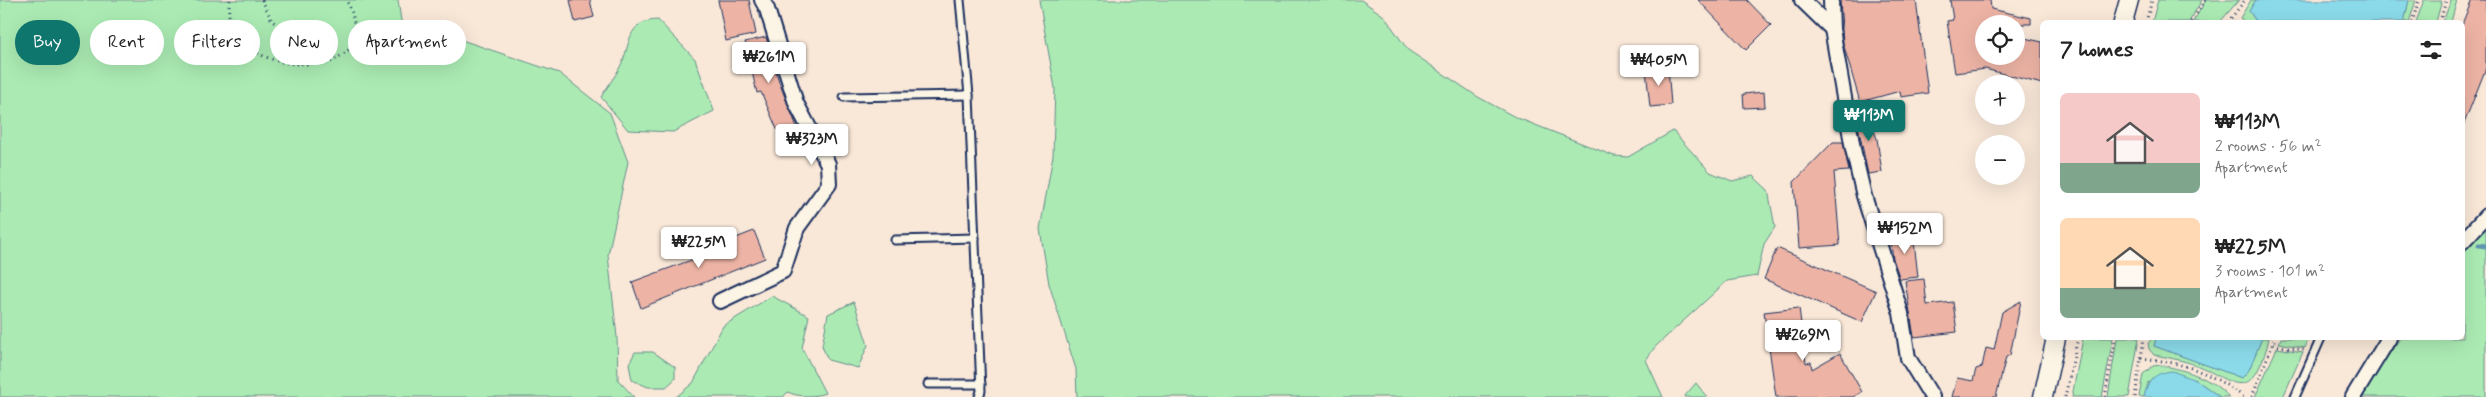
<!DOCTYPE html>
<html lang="en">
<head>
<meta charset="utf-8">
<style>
	body { margin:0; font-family:Mynerve,sans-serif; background:#f2f2f2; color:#222; height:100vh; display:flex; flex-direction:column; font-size:19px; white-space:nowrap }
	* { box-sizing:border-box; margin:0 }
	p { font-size:16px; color:#767676 }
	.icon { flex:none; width:28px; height:28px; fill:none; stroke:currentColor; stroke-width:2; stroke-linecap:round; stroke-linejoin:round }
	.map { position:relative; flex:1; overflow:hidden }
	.sheet { position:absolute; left:2040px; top:20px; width:425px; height:320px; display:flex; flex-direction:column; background:#fff; border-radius:8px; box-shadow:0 5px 20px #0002 }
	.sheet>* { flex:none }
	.hud { position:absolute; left:15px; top:20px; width:475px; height:45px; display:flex; gap:10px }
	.fabs { position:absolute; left:1975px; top:15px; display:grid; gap:10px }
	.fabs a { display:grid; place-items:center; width:50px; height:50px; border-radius:50%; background:#fff; box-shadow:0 5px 20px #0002; font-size:25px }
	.price { position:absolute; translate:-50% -42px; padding:0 11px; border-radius:5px; background:#fff; color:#222; font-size:16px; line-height:32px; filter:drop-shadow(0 1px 2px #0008) }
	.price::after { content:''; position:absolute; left:50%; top:30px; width:15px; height:11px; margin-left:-8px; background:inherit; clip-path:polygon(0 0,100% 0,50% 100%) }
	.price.selected { background:#0f766e; color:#fff }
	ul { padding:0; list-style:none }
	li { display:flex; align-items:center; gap:15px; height:125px; padding:0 20px }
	li span { display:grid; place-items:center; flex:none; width:140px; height:100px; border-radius:8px; color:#555 }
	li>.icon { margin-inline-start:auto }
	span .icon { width:60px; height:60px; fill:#fffc; stroke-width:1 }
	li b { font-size:21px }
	h2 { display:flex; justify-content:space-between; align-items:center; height:60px; padding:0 20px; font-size:21px }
	.chip { padding:0 18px; border-radius:22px; background:#fff; box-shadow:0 5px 20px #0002; font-size:18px; line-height:45px }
	.chip.selected { background:#0f766e; color:#fff }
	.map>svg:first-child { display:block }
	.green { fill:#abebb3; stroke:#638d88 }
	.water { fill:#8bdae9; stroke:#5e96b1 }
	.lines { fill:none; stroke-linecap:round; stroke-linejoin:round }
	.stream { stroke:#5e96b1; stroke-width:5 }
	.building { fill:#edb4a5; stroke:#1b2f5e }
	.service-casing { stroke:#1b2f5e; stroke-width:11 }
	.minor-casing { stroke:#1b2f5e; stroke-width:18 }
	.tertiary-casing { stroke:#1b2f5e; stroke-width:21 }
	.path { stroke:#1b2f5e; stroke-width:3; stroke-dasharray:1 4; stroke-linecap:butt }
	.service { stroke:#fcf5e5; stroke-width:7 }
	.minor { stroke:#fcf5e5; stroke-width:14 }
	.tertiary { stroke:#fcf5e5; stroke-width:18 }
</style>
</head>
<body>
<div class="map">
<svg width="2486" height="397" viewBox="0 0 2486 397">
	<rect width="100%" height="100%" fill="#f9e8d8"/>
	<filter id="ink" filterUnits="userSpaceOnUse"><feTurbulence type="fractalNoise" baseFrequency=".02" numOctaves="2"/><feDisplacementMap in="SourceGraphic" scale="10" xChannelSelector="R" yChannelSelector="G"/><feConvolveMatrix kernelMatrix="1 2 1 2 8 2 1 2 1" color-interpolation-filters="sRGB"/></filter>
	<g filter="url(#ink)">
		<g class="green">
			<polygon points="0,0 398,0 406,55 435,31 559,73 610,113 628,162 608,255 617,337 618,380 634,397 0,397"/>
			<polygon points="1039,0 1361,0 1384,16 1408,50 1478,97 1515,117 1614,156 1628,157 1673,131 1710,172 1732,181 1753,176 1768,190 1775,227 1764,244 1757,276 1727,281 1655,347 1646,360 1663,397 1077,397 1076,369 1049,284 1040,229 1053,156 1055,88"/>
			<polygon points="2158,0 2202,0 2189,22 2152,22"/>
			<polygon points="2206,0 2239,0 2220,22 2193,22"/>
			<polygon points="2251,0 2256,0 2249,11 2256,21 2264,22 2245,22 2240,18"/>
			<polygon points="2409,0 2416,0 2409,22 2404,22"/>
			<polygon points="2424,0 2442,0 2436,22 2416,22"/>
			<polygon points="2451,0 2457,0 2451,22 2443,22"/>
			<path d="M658 20 695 59 714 111 673 132 628 130 601 97C607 87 615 77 620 67 632 44 625 21 658 20Z"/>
			<polygon points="2486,223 2486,397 2360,397 2400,338 2462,338 2463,253"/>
			<path d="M772 296 809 316 802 348 825 393C815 397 797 397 788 392L783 397H676L693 383 723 326Z"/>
			<polygon points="854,302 868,345 858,368 828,360 822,346 828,314"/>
			<polygon points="2083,338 2113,338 2102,397 2072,397"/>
			<polygon points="2117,338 2139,338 2129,397 2108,397"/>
			<path d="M2153 338H2156L2154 346 2242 378 2249 370 2262 338H2269C2267 349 2263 360 2258 370 2244 397 2223 377 2203 368 2188 361 2170 358 2154 355L2149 349 2148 343Z"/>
			<polygon points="2281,338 2309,338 2305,348 2279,343"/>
			<polygon points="2277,348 2303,352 2283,397 2255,397"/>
			<polygon points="635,352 653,352 675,367 675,379 666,387 648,387 632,380 629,364"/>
			<path d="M2161 365C2188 371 2210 377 2229 397H2220L2196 380 2148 382 2144 397H2139L2143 374 2153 366Z"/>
			<polygon points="1696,383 1707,397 1684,397"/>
		</g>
		<g class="water">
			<polygon points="2256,0 2409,0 2404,22 2264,22 2256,21 2249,11"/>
			<polygon points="2156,338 2262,338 2249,370 2242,378 2154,346"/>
			<path d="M2172 371 2196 380 2220 397H2144C2148 380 2154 373 2172 371Z"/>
		</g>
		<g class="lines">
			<polyline class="stream" points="2479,245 2486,246"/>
		</g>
		<g class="building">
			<polygon points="570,0 590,0 594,17 575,22"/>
			<polygon points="718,0 749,0 756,34 726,41"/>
			<polygon points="1698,0 1747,0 1771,25 1746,50"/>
			<polygon points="1840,0 1916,0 1928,93 1901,97 1900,91 1860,102 1843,43"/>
			<polygon points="1950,0 1990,0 1991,9 2031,18 2031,24 1981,24 1984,56 2016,56 2016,36 2042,42 2042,84 1985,69 1955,73 1947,21 1953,20"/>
			<polygon points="2472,0 2486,0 2486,68 2463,126 2462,24"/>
			<polygon points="766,37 779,82 797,127 779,134 761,92 757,93 745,42"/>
			<polygon points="1668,67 1671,105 1650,107 1646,70"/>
			<polygon points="1764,92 1765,107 1744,108 1743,94"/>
			<polygon points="1866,108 1877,139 1882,172 1868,174 1855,111"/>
			<polygon points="1833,142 1843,142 1849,171 1834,172 1840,245 1799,248 1794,182"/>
			<polygon points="754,231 765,258 641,308 632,282 694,259 692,255"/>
			<polygon points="1913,232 1918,277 1900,279 1893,259 1890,235"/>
			<polygon points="1777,248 1876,291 1862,322 1764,279"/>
			<polygon points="1924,279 1927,305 1953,302 1957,332 1914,337 1905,281"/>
			<polygon points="2021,301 2010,355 2006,357 1996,397 1952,397 1957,378 1973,381 1976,369 1982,367 1986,348 1994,350 2002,312"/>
			<polygon points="1799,308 1806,363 1811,362 1812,369 1840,353 1862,392 1853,397 1776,397 1764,312"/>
		</g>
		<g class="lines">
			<g class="service-casing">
				<g id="service">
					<polyline points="960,0 969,95 981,391 979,397"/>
					<polyline points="844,97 969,95"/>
					<polyline points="895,240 975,238"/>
					<polyline points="928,384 981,384"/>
					<polyline points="2295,397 2321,338"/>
				</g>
			</g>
			<g class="minor-casing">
				<g id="minor">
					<polyline points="1802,0 1832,29"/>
					<polyline points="1831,0 1832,29 1853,149 1864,196 1901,313 1908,358 1932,397"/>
					<polyline points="2462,242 2486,216"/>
					<polyline points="720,301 783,271 797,228 829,184 828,164 796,103 767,9 762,0"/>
					<polyline points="2353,397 2389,338"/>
				</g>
			</g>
			<g class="tertiary-casing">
				<g id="tertiary">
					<polyline points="2123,22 2129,0"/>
					<polyline points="2043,397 2056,338"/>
				</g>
			</g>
			<g class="path">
				<path d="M230 0C220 46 274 67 311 64 317 64 325 64 330 62 337 59 344 53 350 49 356 31 356 17 346 0"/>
				<polyline points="262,0 272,21 300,41 337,57"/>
				<polyline points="2146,22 2152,0"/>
				<polyline points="2191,22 2205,0"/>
				<polyline points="2228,22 2245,0"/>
				<polyline points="2412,22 2419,0"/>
				<polyline points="2440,22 2446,0"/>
				<polyline points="2273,345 2305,350"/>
				<path d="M2141 358C2185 363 2208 371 2244 397"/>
				<polyline points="2065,397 2078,338"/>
				<polyline points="2105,397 2115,338"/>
				<polyline points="2135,397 2144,338"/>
				<polyline points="2252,397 2275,338"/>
			</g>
			<use href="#service" class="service"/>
			<use href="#minor" class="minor"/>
			<use href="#tertiary" class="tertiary"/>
		</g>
	</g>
</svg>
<div class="fabs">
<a><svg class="icon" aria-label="locate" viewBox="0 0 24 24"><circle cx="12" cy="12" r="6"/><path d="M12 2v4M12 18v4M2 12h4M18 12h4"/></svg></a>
<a>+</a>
<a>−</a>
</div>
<b class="price" style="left:769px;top:84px">₩261M</b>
<b class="price" style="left:1659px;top:87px">₩405M</b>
<b class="price selected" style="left:1869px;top:142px">₩113M</b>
<b class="price" style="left:812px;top:166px">₩323M</b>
<b class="price" style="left:1905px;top:255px">₩152M</b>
<b class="price" style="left:699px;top:269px">₩225M</b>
<b class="price" style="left:1803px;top:362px">₩269M</b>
<div class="hud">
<a class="chip selected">Buy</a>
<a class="chip">Rent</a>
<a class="chip">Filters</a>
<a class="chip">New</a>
<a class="chip">Apartment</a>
</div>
<section class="sheet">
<h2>7 homes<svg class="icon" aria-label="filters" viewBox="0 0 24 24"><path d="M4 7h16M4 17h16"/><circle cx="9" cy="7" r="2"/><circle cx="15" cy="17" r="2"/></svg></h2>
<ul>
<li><span style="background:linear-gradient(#f6c9c9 70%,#7fa58c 0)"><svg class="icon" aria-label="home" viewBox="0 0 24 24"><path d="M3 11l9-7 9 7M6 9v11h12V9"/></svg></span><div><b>₩113M</b><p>2 rooms · 56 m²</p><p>Apartment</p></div></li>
<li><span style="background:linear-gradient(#ffd9b3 70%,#7fa58c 0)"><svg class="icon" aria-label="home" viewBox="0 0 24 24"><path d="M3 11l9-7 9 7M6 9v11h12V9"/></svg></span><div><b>₩225M</b><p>3 rooms · 101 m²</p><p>Apartment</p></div></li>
</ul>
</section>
</div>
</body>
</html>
